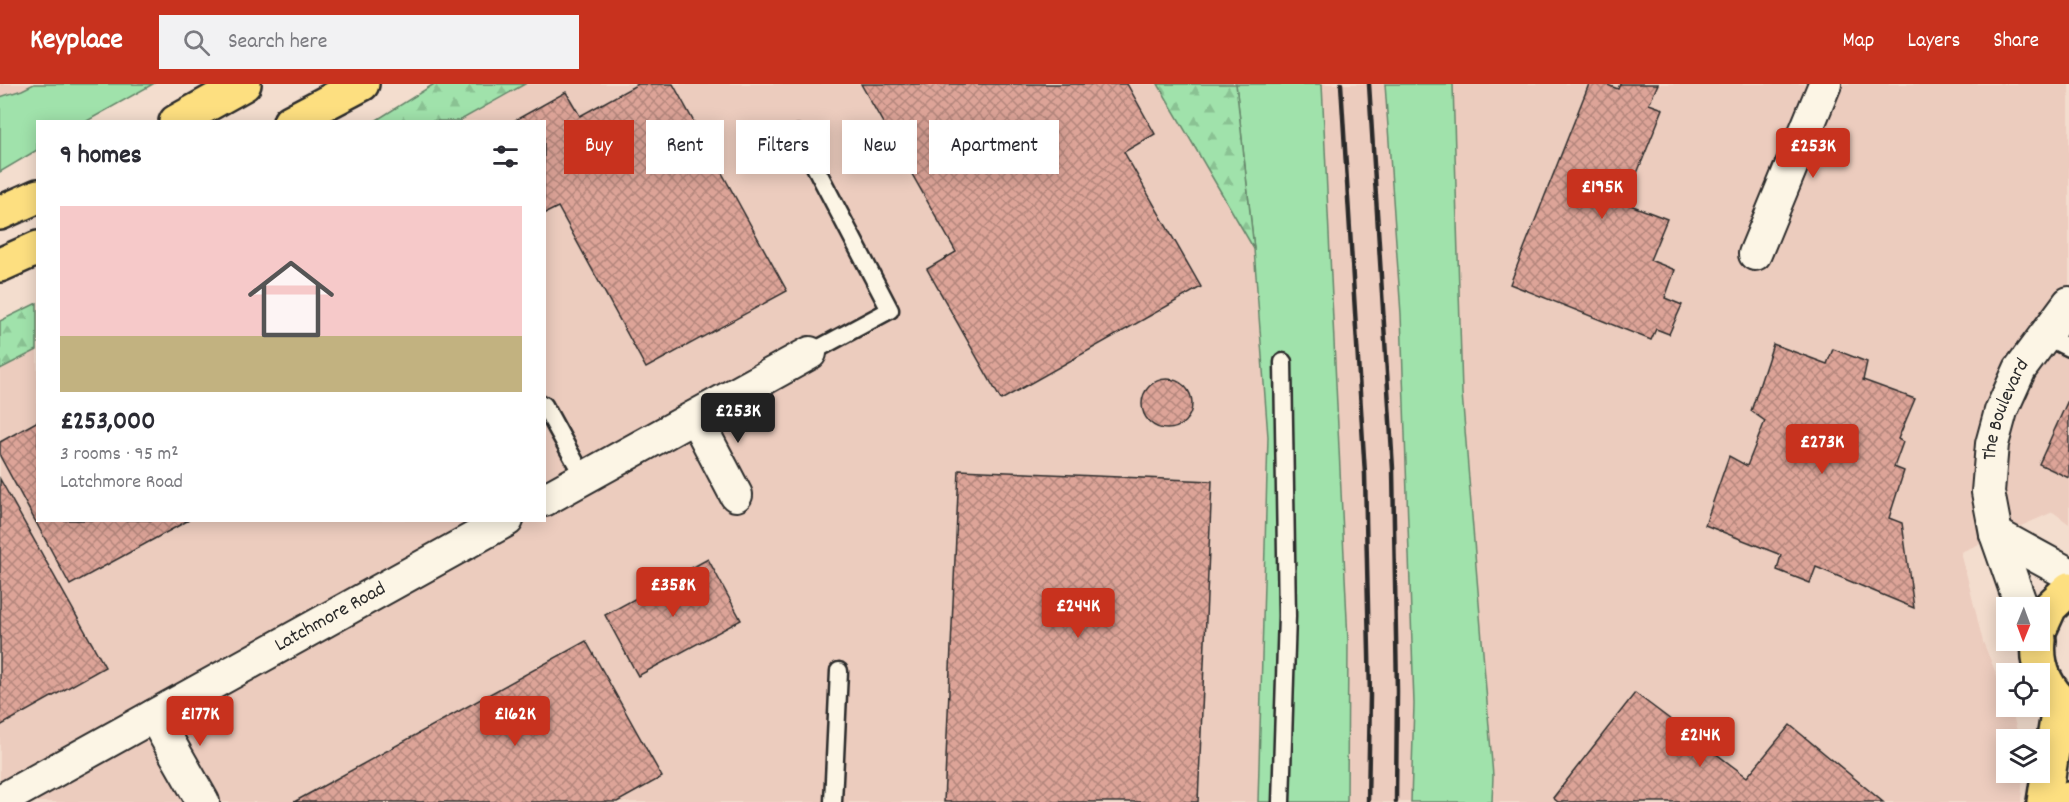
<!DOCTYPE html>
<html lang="en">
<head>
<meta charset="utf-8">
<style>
	body { margin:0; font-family:Dekko,sans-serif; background:#f2f2f3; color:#2b2b33; height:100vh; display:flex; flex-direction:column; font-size:22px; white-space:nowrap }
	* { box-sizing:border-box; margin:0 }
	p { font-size:20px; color:#7c7c81 }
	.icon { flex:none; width:33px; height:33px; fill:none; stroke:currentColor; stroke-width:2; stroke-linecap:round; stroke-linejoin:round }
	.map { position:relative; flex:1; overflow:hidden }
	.drawer { position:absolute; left:36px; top:36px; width:510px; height:402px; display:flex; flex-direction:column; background:#fff; border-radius:0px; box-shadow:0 3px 15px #0003 }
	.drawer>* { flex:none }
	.hud { position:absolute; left:564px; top:36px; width:570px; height:54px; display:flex; gap:12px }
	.needle { width:39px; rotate:181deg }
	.tools { position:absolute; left:1996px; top:513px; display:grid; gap:12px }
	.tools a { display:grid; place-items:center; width:54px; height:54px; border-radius:0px; background:#fff; box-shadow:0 3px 15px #0003; font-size:30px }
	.price { position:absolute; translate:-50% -51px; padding:0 14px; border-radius:6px; background:#c8321e; color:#fff; font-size:20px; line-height:39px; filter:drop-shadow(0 2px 3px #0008) }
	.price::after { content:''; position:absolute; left:50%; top:36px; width:18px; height:14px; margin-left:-9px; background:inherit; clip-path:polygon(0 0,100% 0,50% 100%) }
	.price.current { background:#222; color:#fff }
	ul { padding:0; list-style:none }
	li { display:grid; align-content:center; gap:12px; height:318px; padding:0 24px }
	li+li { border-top:2px solid #e1e1e2 }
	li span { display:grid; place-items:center; height:186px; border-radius:0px; color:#555 }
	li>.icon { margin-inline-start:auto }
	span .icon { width:108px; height:108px; fill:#fffc; stroke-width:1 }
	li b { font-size:26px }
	h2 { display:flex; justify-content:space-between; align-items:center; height:72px; padding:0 24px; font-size:26px }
	.tag { padding:0 21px; border-radius:0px; background:#fff; box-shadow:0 3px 15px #0003; font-size:21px; line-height:54px }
	.tag.current { background:#c8321e; color:#fff }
	header { display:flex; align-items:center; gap:36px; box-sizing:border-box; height:84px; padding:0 30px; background:#c8321e; color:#fff }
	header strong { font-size:28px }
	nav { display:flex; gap:33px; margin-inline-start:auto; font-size:21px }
	.search { width:420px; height:54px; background:#f2f2f3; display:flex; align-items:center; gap:15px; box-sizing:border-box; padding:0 21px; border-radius:0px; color:#7c7c81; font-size:22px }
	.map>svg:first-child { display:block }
	.built { fill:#ecccbe }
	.grass { fill:#a0e2ab; stroke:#66866b; stroke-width:1.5 }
	.forest { fill:url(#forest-firs); stroke:#66866b; stroke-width:1.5 }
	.building { fill:url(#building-cross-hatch); stroke:#2b2b2b; stroke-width:1.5 }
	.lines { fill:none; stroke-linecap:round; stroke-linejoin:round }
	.lane-casing { stroke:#2b2b2b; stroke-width:21 }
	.street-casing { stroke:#2b2b2b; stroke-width:36 }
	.primary-casing { stroke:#2b2b2b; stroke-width:38 }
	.highway-casing { stroke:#2b2b2b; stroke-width:38 }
	.lane { stroke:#fcf5e5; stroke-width:16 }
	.street { stroke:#fcf5e5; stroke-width:32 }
	.primary { stroke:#fddf80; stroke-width:33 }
	.highway { stroke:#fddf80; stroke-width:33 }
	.rail { stroke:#2b2b2b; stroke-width:4.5 }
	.labels { text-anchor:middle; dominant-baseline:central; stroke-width:5; stroke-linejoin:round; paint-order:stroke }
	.street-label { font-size:20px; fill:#2b2b2b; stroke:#fcf5e5 }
</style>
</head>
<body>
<header>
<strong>Keyplace</strong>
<div class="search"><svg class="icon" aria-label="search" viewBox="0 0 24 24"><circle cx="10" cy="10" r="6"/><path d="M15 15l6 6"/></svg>Search here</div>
<nav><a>Map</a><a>Layers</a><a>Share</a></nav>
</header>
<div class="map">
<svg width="2069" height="718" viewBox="0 0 2069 718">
	<defs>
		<pattern id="forest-firs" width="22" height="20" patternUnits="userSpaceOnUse" patternTransform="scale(1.5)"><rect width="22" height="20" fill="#a0e2ab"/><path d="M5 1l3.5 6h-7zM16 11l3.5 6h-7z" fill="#8ac293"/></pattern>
		<pattern id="building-cross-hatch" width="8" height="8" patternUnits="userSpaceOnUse" patternTransform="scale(1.5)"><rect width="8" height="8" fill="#dda498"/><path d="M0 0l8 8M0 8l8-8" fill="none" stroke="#b3867c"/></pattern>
	</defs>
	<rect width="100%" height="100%" fill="#f3ddce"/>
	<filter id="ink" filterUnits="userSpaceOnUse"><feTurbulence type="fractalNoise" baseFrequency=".0167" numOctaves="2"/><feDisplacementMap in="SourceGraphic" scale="12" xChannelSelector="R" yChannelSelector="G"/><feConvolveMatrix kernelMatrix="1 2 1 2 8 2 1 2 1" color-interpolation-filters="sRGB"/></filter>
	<g filter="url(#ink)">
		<g class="built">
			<polygon points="0,0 53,0 0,30"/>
			<polygon points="525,0 1158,0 1254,165 1268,353 1258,718 0,718 0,285 37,266 38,436 544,436 544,38 459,37"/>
			<polygon points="1322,0 1385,0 1401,230 1414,620 1411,718 1347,718 1348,557"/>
			<polygon points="1453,0 2069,0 2069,440 2053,428 1961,468 1983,558 2007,616 2007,622 2010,623 2013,631 2019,655 2007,656 2007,688 2023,689 2021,718 1492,718 1493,692 1462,309"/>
		</g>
		<g class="grass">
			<polygon points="34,0 153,0 87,37 38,38 37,66 0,88 0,13 22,6"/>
			<polygon points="1236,0 1322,0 1348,557 1347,718 1258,718 1268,353 1254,165"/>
			<polygon points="1385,0 1453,0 1462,309 1493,692 1492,718 1411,718 1414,620 1401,230"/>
		</g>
		<g class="forest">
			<polygon points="434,0 525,0 459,37 375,37"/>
			<polygon points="1158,0 1236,0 1254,165"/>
			<polygon points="37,219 37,266 0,285 0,237"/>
		</g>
		<g class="building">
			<polygon points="638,0 673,0 787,207 646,284 558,123 544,130 544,38 512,38 566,8 580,32"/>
			<polygon points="861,0 1127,0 1155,50 1124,68 1201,203 1001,316 927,185 956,168"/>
			<polygon points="1589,0 1605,0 1618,5 1620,0 1658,0 1649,20 1663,25 1625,119 1667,135 1650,176 1675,186 1665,214 1682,221 1669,250 1656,245 1651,256 1510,200"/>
			<polygon points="1773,260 1827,280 1833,265 1867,278 1863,296 1915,315 1898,355 1903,358 1894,383 1904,387 1889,434 1902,439 1914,524 1816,483 1810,499 1777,486 1781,471 1705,441 1729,372 1747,382 1765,337 1751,327"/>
			<circle cx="1167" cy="320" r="25"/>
			<polygon points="2069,314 2069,394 2039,380"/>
			<polygon points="38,337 38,436 189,436 70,501 0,372 0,358"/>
			<polygon points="959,386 1212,397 1198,718 944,718"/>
			<polygon points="0,395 105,583 0,642"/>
			<polygon points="708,475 741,536 638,592 605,531"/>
			<polygon points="586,557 662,693 617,718 294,718"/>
			<polygon points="1635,609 1747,693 1790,641 1883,718 1558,718 1553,714"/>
		</g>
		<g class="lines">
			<g class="lane-casing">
				<g id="lane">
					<polyline points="798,50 890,226 810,269"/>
					<polyline points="2045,252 2069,264"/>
					<polyline points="544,321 584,394"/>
					<polyline points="833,718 839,587"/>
					<polyline points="1281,718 1287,532 1283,278"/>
				</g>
			</g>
			<g class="street-casing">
				<g id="street">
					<polyline points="1755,170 1825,0"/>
					<polyline points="695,333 736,411"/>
					<polyline points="544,416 810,269"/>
					<polyline points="1996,450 2069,490"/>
					<path id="s1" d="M2022 524 1996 450 1988 408 1992 360 2001 327 2020 285 2069 219"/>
					<polyline points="154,632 203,718"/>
					<path id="s2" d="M0 717 507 436"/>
				</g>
			</g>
			<g class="primary-casing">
				<g id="primary">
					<polyline points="2040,545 2050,523 2069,505"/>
					<path d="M2039 556C2036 584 2047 607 2069 624"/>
					<polyline points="2044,718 2060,617"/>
					<polyline points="2067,718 2069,715"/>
				</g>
			</g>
			<g class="highway-casing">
				<g id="highway">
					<polyline points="176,38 244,0"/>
					<polyline points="290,38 362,0"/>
					<polyline points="0,129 38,112"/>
					<polyline points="0,181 38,164"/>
				</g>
			</g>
			<use href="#lane" class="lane"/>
			<use href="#street" class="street"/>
			<use href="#primary" class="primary"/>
			<use href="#highway" class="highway"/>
			<g class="rail">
				<polyline points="1341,0 1365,390 1370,612 1368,718"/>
				<polyline points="1369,0 1393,385 1397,607 1396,718"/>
			</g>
		</g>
	</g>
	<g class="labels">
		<g class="street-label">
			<text stroke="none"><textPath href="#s1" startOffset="206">The Boulevard</textPath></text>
			<text stroke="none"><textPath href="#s2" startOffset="378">Latchmore Road</textPath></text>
		</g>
	</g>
</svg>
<div class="tools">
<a><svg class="needle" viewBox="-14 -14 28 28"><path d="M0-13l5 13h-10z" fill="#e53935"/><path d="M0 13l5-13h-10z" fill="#7c7c81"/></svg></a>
<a><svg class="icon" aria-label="locate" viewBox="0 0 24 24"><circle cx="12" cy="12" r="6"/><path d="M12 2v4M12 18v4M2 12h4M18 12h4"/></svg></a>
<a><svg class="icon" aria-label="layers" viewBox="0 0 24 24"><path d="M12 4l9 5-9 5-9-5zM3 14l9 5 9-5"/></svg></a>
</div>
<b class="price" style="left:1813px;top:95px">£253K</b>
<b class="price" style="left:1602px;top:136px">£195K</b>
<b class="price current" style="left:738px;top:360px">£253K</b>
<b class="price" style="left:1822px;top:391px">£273K</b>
<b class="price" style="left:673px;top:534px">£358K</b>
<b class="price" style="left:1078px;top:555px">£244K</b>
<b class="price" style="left:200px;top:663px">£177K</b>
<b class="price" style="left:515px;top:663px">£162K</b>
<b class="price" style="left:1700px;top:684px">£214K</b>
<div class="hud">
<a class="tag current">Buy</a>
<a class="tag">Rent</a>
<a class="tag">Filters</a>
<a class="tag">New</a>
<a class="tag">Apartment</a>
</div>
<section class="drawer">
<h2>9 homes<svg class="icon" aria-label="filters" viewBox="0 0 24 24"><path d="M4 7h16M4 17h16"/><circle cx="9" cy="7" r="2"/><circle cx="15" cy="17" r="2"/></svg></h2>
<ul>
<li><span style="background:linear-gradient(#f6c9c9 70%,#c2b280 0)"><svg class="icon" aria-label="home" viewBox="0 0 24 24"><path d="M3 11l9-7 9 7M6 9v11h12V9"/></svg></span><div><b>£253,000</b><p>3 rooms · 95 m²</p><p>Latchmore Road</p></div></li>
</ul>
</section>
</div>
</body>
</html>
